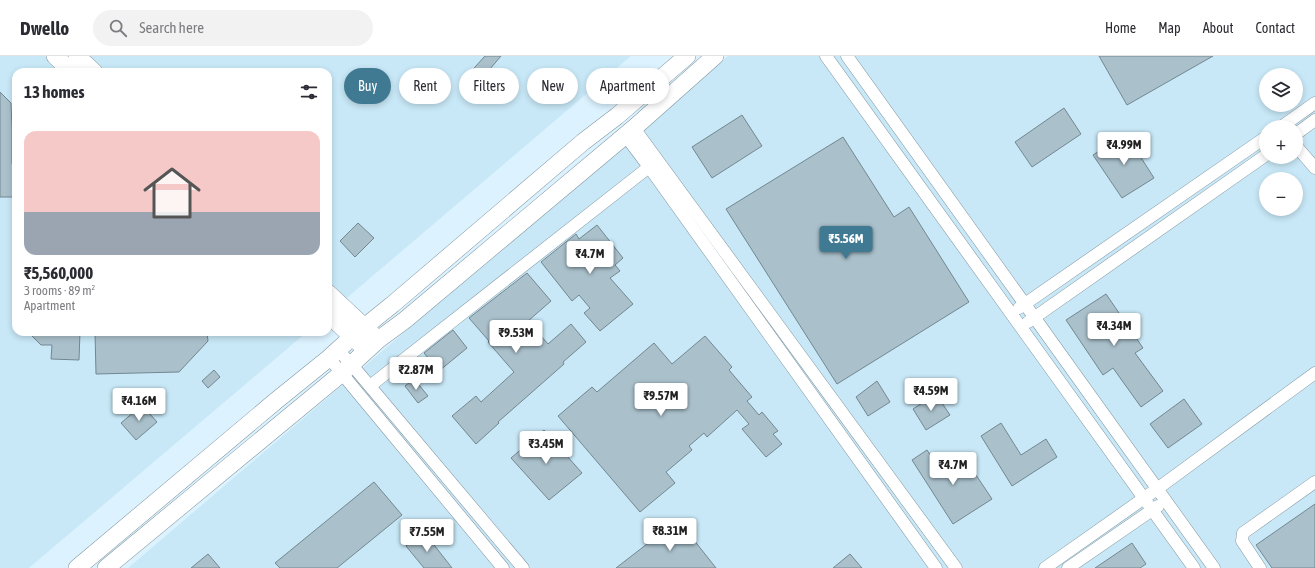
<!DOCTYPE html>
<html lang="en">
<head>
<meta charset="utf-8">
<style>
	body { margin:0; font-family:"Asap Condensed",sans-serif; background:#f2f2f3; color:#2b2b33; height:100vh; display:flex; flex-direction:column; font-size:15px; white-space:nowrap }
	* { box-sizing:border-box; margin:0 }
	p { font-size:13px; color:#7c7c81 }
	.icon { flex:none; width:22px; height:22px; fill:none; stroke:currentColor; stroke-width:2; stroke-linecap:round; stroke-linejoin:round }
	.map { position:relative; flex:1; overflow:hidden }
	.details { position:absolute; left:12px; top:12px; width:320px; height:268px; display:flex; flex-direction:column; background:#fff; border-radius:12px; box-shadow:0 2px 6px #0003 }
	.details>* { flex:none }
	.top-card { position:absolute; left:344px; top:12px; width:380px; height:36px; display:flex; gap:8px }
	.fabs { position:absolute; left:1259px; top:12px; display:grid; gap:8px }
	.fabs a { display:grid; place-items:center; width:44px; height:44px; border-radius:50%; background:#fff; box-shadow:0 2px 6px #0003; font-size:20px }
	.price { position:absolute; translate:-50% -34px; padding:0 9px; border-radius:4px; background:#fff; color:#222; font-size:13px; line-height:26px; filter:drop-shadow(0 1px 2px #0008) }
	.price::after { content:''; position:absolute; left:50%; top:24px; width:12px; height:9px; margin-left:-6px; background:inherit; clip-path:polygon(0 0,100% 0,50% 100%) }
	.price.current { background:#3f7992; color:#fff }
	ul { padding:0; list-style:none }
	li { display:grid; align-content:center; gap:8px; height:212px; padding:0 12px }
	li span { display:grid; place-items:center; height:124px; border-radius:12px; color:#555 }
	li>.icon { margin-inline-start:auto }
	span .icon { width:72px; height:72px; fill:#fffc; stroke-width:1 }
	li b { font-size:17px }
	h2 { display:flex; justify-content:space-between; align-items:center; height:48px; padding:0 12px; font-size:17px }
	.pill { padding:0 14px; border-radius:18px; background:#fff; box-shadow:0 2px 6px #0003; font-size:14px; line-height:36px }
	.pill.current { background:#3f7992; color:#fff }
	header { display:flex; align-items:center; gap:24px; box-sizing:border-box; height:56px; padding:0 20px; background:#fff; border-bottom:1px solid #e1e1e2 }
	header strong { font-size:19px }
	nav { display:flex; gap:22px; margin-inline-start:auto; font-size:14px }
	.search { width:280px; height:36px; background:#f2f2f3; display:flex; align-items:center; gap:10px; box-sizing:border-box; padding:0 14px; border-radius:22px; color:#7c7c81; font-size:15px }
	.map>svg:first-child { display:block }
	.built { fill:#c8e8f7; fill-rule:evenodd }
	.building { fill:#aac1cc; stroke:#728791 }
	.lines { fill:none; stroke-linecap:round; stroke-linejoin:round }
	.street-casing { stroke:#8197a1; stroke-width:13 }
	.secondary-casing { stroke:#8197a1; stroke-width:18 }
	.street { stroke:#fff; stroke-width:12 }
	.secondary { stroke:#fff; stroke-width:17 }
</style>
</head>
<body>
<header>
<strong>Dwello</strong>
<div class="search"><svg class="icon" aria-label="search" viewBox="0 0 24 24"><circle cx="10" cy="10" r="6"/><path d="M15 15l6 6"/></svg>Search here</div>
<nav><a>Home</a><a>Map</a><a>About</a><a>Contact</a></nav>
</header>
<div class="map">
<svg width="1315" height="512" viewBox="0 0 1315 512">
	<rect width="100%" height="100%" fill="#dcf3ff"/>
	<g class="built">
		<polygon points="0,0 631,0 328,258 328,16 16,16 16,276 307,276 29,512 0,512"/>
		<path d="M728 0H1315V512H128ZM1266 19H1296V49H1266ZM1266 71H1296V101H1266ZM1266 123H1296V153H1266Z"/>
	</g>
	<g class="building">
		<polygon points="485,0 501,0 484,20 488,24 480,33 466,21"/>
		<polygon points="1099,0 1213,0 1127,49"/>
		<polygon points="0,36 11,47 12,73 12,108 16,108 16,141 0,141"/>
		<polygon points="1064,52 1081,78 1032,111 1015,86"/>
		<polygon points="742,59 762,90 712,122 692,91"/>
		<polygon points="1126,78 1154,122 1122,142 1093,99"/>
		<polygon points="843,81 894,161 909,151 969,246 837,328 726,153"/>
		<polygon points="358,167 374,182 355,201 340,185"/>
		<polygon points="597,169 623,202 615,209 620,215 610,222 633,248 600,275 584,257 590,252 579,239 572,245 541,206 576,178 579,183"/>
		<polygon points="527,217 551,245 528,265 548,288 571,268 586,286 563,306 564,308 498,366 499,367 476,388 452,360 476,340 481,346 514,316 488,286 489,285 469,262"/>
		<polygon points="1106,238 1143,292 1135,297 1163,335 1141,351 1113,312 1103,319 1066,264"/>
		<polygon points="453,274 467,292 439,315 424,297"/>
		<polygon points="28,276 80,276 79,304 51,303 52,289 41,289"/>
		<polygon points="95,276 207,276 208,285 179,316 96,318"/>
		<polygon points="705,280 732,311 729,314 752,341 747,345 759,359 762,356 778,375 773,378 782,388 766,401 742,373 749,368 737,354 707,381 704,377 689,390 692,394 666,416 675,427 640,456 558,360 592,331 597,336 654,287 672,308"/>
		<polygon points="214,314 220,321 208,332 202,325"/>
		<polygon points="414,323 428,340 418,347 405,330"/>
		<polygon points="877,325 890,346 868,360 856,341"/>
		<polygon points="936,338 950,359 926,374 913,353"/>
		<polygon points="1184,343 1202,368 1168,392 1150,368"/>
		<polygon points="142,349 157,366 136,384 121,367"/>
		<polygon points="1001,367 1021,399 1046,383 1057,401 1012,430 981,380"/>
		<polygon points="544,374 582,417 549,444 511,402"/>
		<polygon points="927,394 941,415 964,401 992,443 953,468 912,404"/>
		<polygon points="374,426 402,459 337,512 280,512 275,507"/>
		<polygon points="1315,448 1315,512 1272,512 1256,489"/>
		<polygon points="678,464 716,512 616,512"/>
		<polygon points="424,476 452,512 424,512 406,490"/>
		<polygon points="1132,487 1146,508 1140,512 1095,512"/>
		<polygon points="208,498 220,512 191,512"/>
		<polygon points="850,498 862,512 833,512"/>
	</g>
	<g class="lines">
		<g class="street-casing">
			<g id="street">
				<polyline points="826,0 1194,512"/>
				<polyline points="847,0 1214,512"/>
				<polyline points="1281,71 1315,47"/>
				<polyline points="634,72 956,512"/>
				<polyline points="1296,78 1315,64"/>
				<polyline points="625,79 649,111 936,512"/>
				<polyline points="1296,90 1315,112"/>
				<polyline points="1019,252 1266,81"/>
				<polyline points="1028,266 1266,99"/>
				<polyline points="338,294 352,309 523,512"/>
				<polyline points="329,302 503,512"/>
				<polyline points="370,330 649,111"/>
				<polyline points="1045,512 1157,433 1315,317"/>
				<polyline points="1068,512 1158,450"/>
				<polyline points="1260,512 1242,485 1243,477 1315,426"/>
			</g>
		</g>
		<g class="secondary-casing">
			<g id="secondary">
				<polyline points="55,0 72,16"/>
				<polyline points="77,0 94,16"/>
				<polyline points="328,237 373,279"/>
				<polyline points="328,258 361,289"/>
				<polyline points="77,512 277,344 329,302 352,281 393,248 583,86 617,60 687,0"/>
				<polyline points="106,512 342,317 378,284 405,264 634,72 715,0"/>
			</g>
		</g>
		<use href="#street" class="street"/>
		<use href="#secondary" class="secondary"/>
	</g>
</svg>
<div class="fabs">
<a><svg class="icon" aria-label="layers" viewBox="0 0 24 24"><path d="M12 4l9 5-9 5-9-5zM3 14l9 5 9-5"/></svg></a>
<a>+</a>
<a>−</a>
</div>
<b class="price" style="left:1124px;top:110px">₹4.99M</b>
<b class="price current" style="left:846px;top:204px">₹5.56M</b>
<b class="price" style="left:590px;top:219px">₹4.7M</b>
<b class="price" style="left:1114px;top:291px">₹4.34M</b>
<b class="price" style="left:516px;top:298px">₹9.53M</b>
<b class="price" style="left:416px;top:335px">₹2.87M</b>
<b class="price" style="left:931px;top:356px">₹4.59M</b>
<b class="price" style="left:661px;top:361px">₹9.57M</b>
<b class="price" style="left:139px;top:366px">₹4.16M</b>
<b class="price" style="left:546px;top:409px">₹3.45M</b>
<b class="price" style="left:953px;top:430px">₹4.7M</b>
<b class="price" style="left:670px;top:496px">₹8.31M</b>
<b class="price" style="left:427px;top:497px">₹7.55M</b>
<div class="top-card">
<a class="pill current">Buy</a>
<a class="pill">Rent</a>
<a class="pill">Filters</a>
<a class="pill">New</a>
<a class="pill">Apartment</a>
</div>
<section class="details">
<h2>13 homes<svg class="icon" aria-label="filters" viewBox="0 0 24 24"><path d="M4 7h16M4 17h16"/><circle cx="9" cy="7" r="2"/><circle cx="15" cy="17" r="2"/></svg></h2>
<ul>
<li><span style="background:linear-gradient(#f6c9c9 65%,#9aa5b1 0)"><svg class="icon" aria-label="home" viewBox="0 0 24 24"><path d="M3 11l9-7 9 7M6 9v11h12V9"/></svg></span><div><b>₹5,560,000</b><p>3 rooms · 89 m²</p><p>Apartment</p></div></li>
</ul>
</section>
</div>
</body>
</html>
